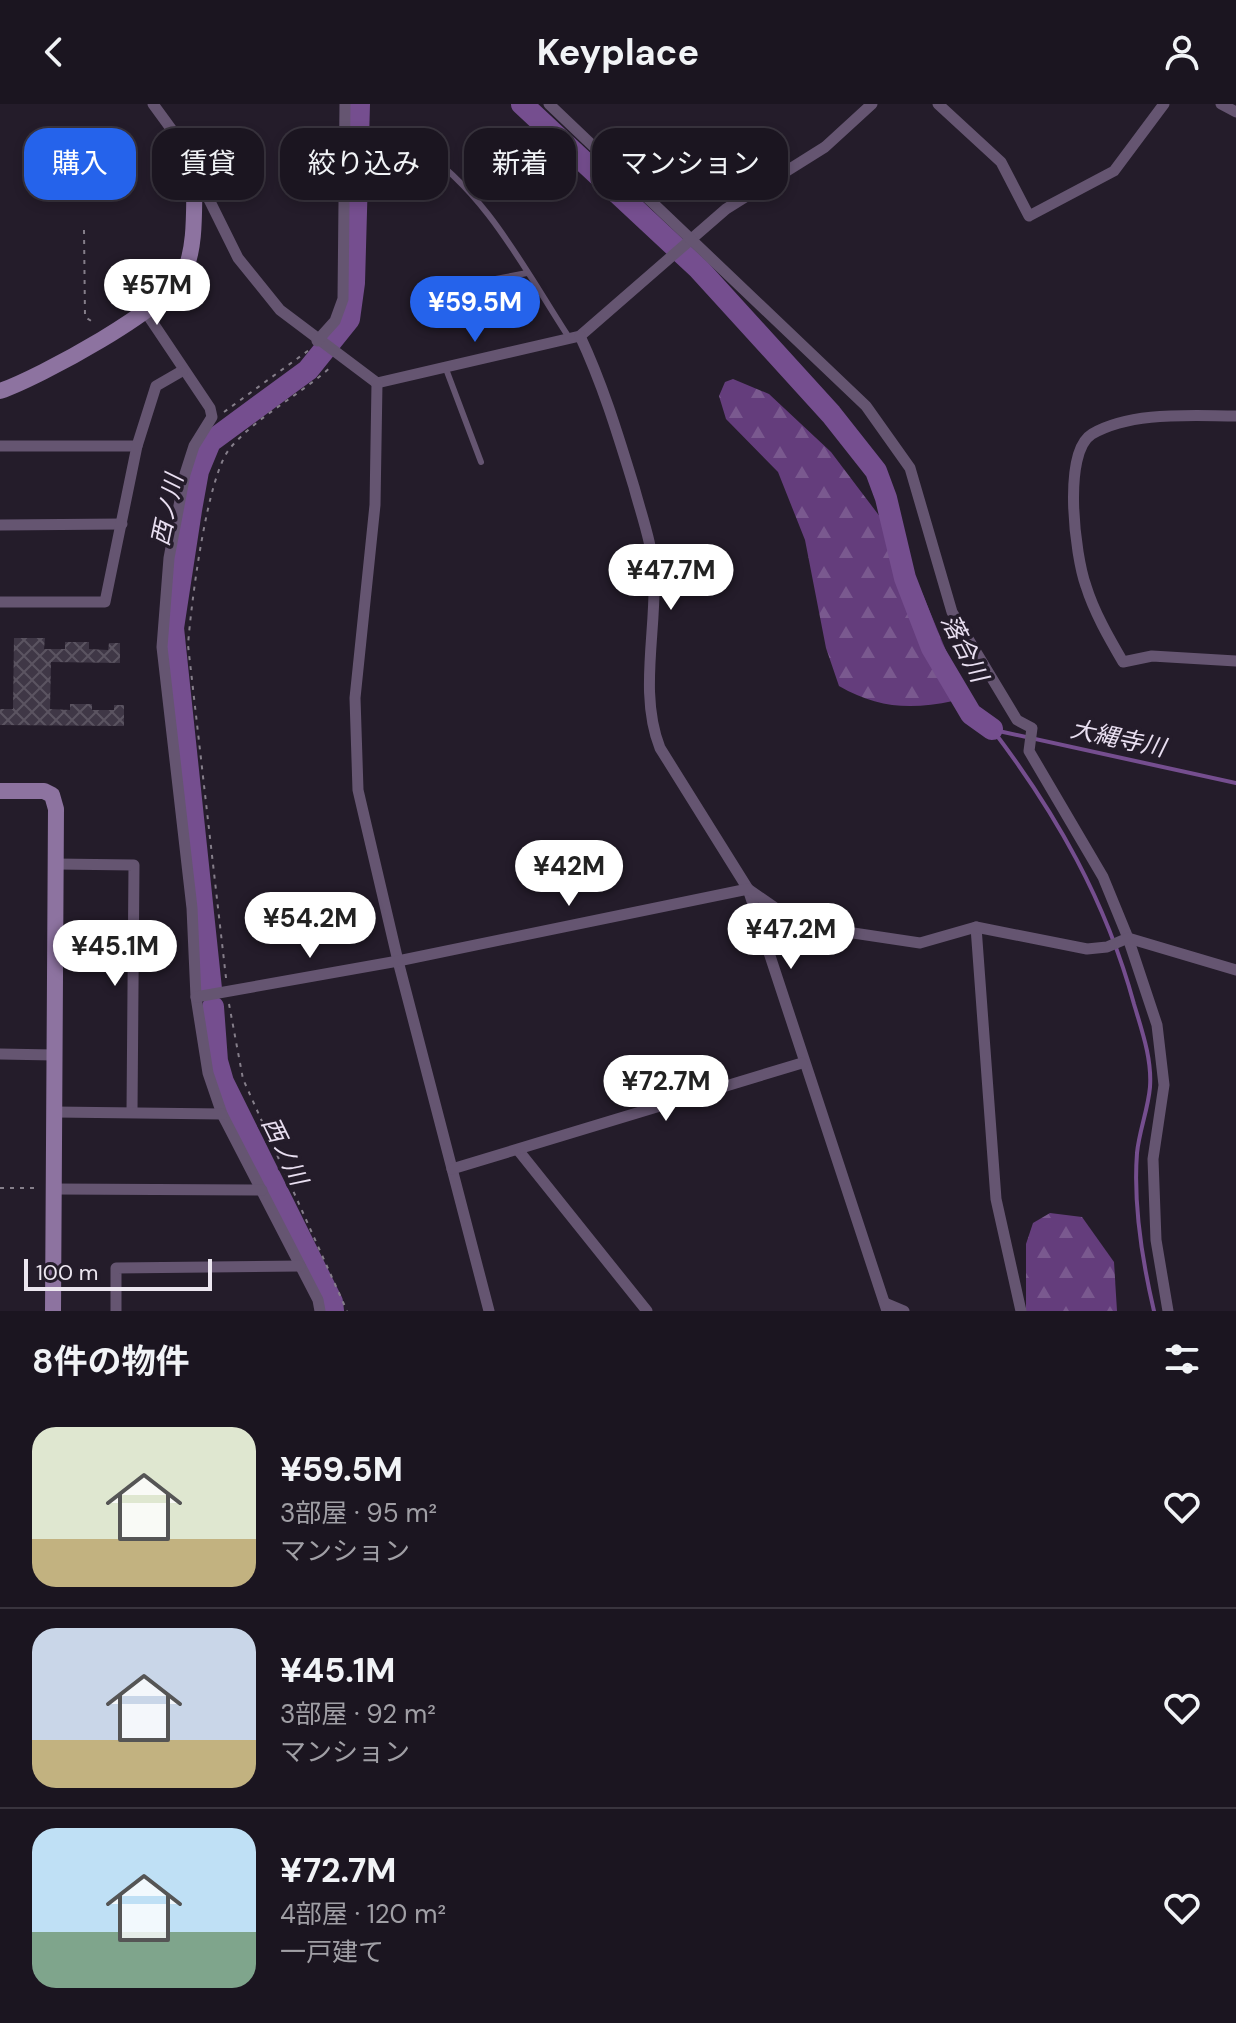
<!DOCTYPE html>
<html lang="ja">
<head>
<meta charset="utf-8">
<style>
	body { margin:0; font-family:"DM Sans","Noto Sans JP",sans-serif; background:#28222d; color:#f1f3f6; height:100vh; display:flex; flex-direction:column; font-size:30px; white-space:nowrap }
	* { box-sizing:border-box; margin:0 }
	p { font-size:26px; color:#a09fa5 }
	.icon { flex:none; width:44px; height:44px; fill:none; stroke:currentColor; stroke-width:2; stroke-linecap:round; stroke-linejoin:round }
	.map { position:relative; height:1207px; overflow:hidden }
	.panel { display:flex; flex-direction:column; background:#1b1520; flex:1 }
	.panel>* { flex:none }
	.top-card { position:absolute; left:24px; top:24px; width:800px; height:72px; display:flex; gap:16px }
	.scale { position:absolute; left:24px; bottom:20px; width:188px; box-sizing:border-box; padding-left:8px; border:4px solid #ece6f0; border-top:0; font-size:22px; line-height:28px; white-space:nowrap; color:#ece6f0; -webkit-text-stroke:6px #241c2a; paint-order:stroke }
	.price { position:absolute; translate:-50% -68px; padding:0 18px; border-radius:28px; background:#fff; color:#222; font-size:26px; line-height:52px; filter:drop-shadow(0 2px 4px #0008) }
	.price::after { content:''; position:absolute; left:50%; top:48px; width:24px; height:18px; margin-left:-12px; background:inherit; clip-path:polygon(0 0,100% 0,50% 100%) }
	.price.current { background:#2563eb; color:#fff }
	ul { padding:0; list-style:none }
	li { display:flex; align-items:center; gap:24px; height:200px; padding:0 32px }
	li+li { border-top:2px solid #39343e }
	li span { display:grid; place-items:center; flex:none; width:224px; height:160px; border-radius:24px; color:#555 }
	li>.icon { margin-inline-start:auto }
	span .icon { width:96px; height:96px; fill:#fffc; stroke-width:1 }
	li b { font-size:34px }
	h2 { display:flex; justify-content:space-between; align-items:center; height:96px; padding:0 32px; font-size:34px }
	.tag { padding:0 28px; border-radius:24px; background:#1b1520; box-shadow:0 4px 12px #0003,0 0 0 2px #39343e; font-size:28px; line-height:72px }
	.tag.current { background:#2563eb; color:#fff }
	header { display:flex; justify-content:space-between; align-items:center; height:104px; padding:0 32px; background:#1b1520; font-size:36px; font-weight:700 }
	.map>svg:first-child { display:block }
	.forest { fill:url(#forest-firs) }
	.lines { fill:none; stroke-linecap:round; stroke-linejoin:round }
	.stream { stroke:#754e8f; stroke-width:4 }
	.river { stroke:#754e8f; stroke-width:22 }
	.building { fill:url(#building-cross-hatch) }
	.path { stroke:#857e8a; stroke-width:2; stroke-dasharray:4 6; stroke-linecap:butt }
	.lane { stroke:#655571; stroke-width:6 }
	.street { stroke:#655571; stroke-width:11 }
	.secondary { stroke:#8d73a0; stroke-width:16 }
	.labels { text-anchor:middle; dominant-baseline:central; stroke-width:7; stroke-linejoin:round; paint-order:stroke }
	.water-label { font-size:24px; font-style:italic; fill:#e9dff1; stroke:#241c2a }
</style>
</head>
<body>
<header><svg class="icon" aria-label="back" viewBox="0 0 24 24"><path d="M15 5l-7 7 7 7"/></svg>Keyplace<svg class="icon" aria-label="person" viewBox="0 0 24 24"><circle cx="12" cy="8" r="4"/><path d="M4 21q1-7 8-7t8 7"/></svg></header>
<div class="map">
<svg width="1236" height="1207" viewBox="0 0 1236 1207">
	<defs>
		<pattern id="forest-firs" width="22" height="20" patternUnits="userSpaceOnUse" patternTransform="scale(2)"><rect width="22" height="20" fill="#643d7c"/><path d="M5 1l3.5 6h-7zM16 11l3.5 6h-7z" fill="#7a598f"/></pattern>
		<pattern id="building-cross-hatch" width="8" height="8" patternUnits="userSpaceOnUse" patternTransform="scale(2)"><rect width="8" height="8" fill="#3f3746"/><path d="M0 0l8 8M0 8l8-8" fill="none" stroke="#5b5461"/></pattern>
	</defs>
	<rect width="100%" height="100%" fill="#241c2a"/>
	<g class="forest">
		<path d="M733 275 769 290 831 348 890 426 923 491 952 561 953 597C910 606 877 604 839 582L826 544 805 436 778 368 726 315 719 292 725 278Z"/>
		<polygon points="1050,1109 1082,1113 1114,1158 1117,1207 1026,1207 1026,1140 1033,1119"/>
	</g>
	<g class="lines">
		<g class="stream">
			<path d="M992 625C1056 709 1106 797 1134 900 1142 927 1152 955 1150 983 1148 1006 1139 1027 1137 1049 1133 1102 1142 1156 1154 1207"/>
			<polyline points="994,626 1236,679"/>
		</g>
		<g class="river">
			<polyline points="522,0 699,165 831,310 876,367 886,394 905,474 932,544 971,610 992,625"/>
			<polyline points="211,885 173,524 191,406 198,367 210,338 308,266 349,215 354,179 359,0"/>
			<polyline points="213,903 217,957 223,978 332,1198 333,1207"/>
		</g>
	</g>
	<polygon class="building" points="14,534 45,534 44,545 65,545 65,538 89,538 89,545 108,546 109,539 120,539 120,559 51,558 50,605 70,606 70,600 92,600 92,606 114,606 114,601 124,601 124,622 0,621 0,605 13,605"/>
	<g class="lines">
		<g class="path">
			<polyline points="84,126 85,213 96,220"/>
			<polyline points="224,308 309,246"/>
			<path d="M226 874 188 541C191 501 207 369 231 343 259 311 300 291 332 262"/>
			<polyline points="229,900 243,975 347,1207"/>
			<polyline points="0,1084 38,1084"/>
		</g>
		<g class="lane">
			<path d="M417 43C486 87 526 168 570 235"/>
			<polyline points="458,182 527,169"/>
			<polyline points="446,265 481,358"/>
		</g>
		<g class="street">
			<polyline points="153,0 180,37 238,154 280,206 377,279 580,232 726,105 825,43 872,0"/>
			<polyline points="549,0 866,302 910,364 952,508 1017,616 1032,624 1029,647 1103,773 1128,834 1157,921 1164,981 1153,1055 1156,1136 1168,1207"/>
			<polyline points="938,0 1001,58 1029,112 1114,67 1164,0"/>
			<polyline points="1221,0 1236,8"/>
			<polyline points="145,207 210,304 212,313 194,342 185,370 169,454 162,543 192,804 196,893 208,969 222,1010 318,1196 320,1207"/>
			<path d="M580 232C603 281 618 331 634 383 642 413 653 442 654 473 656 529 639 591 660 644L748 785 887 1207"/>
			<polyline points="317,237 335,217 343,195 345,0"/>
			<polyline points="377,279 375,401 355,594 358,686 398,857 489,1207"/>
			<path d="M1236 312C1191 312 1132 307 1092 330 1062 348 1075 452 1086 482 1094 508 1109 534 1123 558L1152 552 1236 557"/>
			<polyline points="0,342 137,342"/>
			<polyline points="0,421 122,420"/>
			<polyline points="0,498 105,498 137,342 156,282 182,267"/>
			<polyline points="56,760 134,761 132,1008"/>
			<polyline points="976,823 996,1095 1021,1207"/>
			<polyline points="196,893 398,857 748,785 800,821 920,839 976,823 1087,845 1107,843 1128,834 1236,866"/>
			<polyline points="0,950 54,951"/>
			<polyline points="55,1008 222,1010"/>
			<polyline points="518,1046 647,1207"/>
			<polyline points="452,1065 802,959"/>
			<polyline points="55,1085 262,1086"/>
			<polyline points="885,1199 904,1207"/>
			<polyline points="116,1207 116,1164 300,1162"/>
		</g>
		<g class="secondary">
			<path d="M0 287C38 274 171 203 185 167 197 137 193 100 195 68"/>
			<polyline points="0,687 44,687 52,691 56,705 53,1207"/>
		</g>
	</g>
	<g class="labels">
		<g class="water-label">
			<text transform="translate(167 406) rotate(-78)">西ノ川</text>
			<text transform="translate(965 544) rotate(63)">落合川</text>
			<text transform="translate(1118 634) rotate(12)">大縄寺川</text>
			<text transform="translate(285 1047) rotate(64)">西ノ川</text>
		</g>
	</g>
</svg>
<div class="scale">100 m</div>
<b class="price" style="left:157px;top:223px">¥57M</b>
<b class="price current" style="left:475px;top:240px">¥59.5M</b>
<b class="price" style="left:671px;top:508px">¥47.7M</b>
<b class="price" style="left:569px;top:804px">¥42M</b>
<b class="price" style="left:310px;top:856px">¥54.2M</b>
<b class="price" style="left:791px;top:867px">¥47.2M</b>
<b class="price" style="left:115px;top:884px">¥45.1M</b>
<b class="price" style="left:666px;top:1019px">¥72.7M</b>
<div class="top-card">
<a class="tag current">購入</a>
<a class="tag">賃貸</a>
<a class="tag">絞り込み</a>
<a class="tag">新着</a>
<a class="tag">マンション</a>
</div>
</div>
<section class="panel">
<h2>8件の物件<svg class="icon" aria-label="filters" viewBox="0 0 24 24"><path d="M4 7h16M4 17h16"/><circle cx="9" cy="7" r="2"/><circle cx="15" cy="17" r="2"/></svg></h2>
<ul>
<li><span style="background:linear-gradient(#dfe7d0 70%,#c2b280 0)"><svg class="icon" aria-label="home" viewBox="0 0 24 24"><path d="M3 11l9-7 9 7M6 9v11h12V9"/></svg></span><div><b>¥59.5M</b><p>3部屋 · 95 m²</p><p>マンション</p></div><svg class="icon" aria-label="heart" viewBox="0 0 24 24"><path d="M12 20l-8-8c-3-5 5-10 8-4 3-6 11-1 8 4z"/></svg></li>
<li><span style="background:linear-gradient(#c9d6e8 70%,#c2b280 0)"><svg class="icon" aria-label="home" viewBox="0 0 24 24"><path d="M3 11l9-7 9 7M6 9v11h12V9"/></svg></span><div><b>¥45.1M</b><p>3部屋 · 92 m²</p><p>マンション</p></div><svg class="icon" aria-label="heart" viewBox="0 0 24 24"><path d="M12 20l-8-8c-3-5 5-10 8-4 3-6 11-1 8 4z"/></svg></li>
<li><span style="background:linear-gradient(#bfe0f5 65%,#7fa58c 0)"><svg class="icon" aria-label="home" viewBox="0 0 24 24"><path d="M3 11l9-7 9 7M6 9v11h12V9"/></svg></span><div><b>¥72.7M</b><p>4部屋 · 120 m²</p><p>一戸建て</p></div><svg class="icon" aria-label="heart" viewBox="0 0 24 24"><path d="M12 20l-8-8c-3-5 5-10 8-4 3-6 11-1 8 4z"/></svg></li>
</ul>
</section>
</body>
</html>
